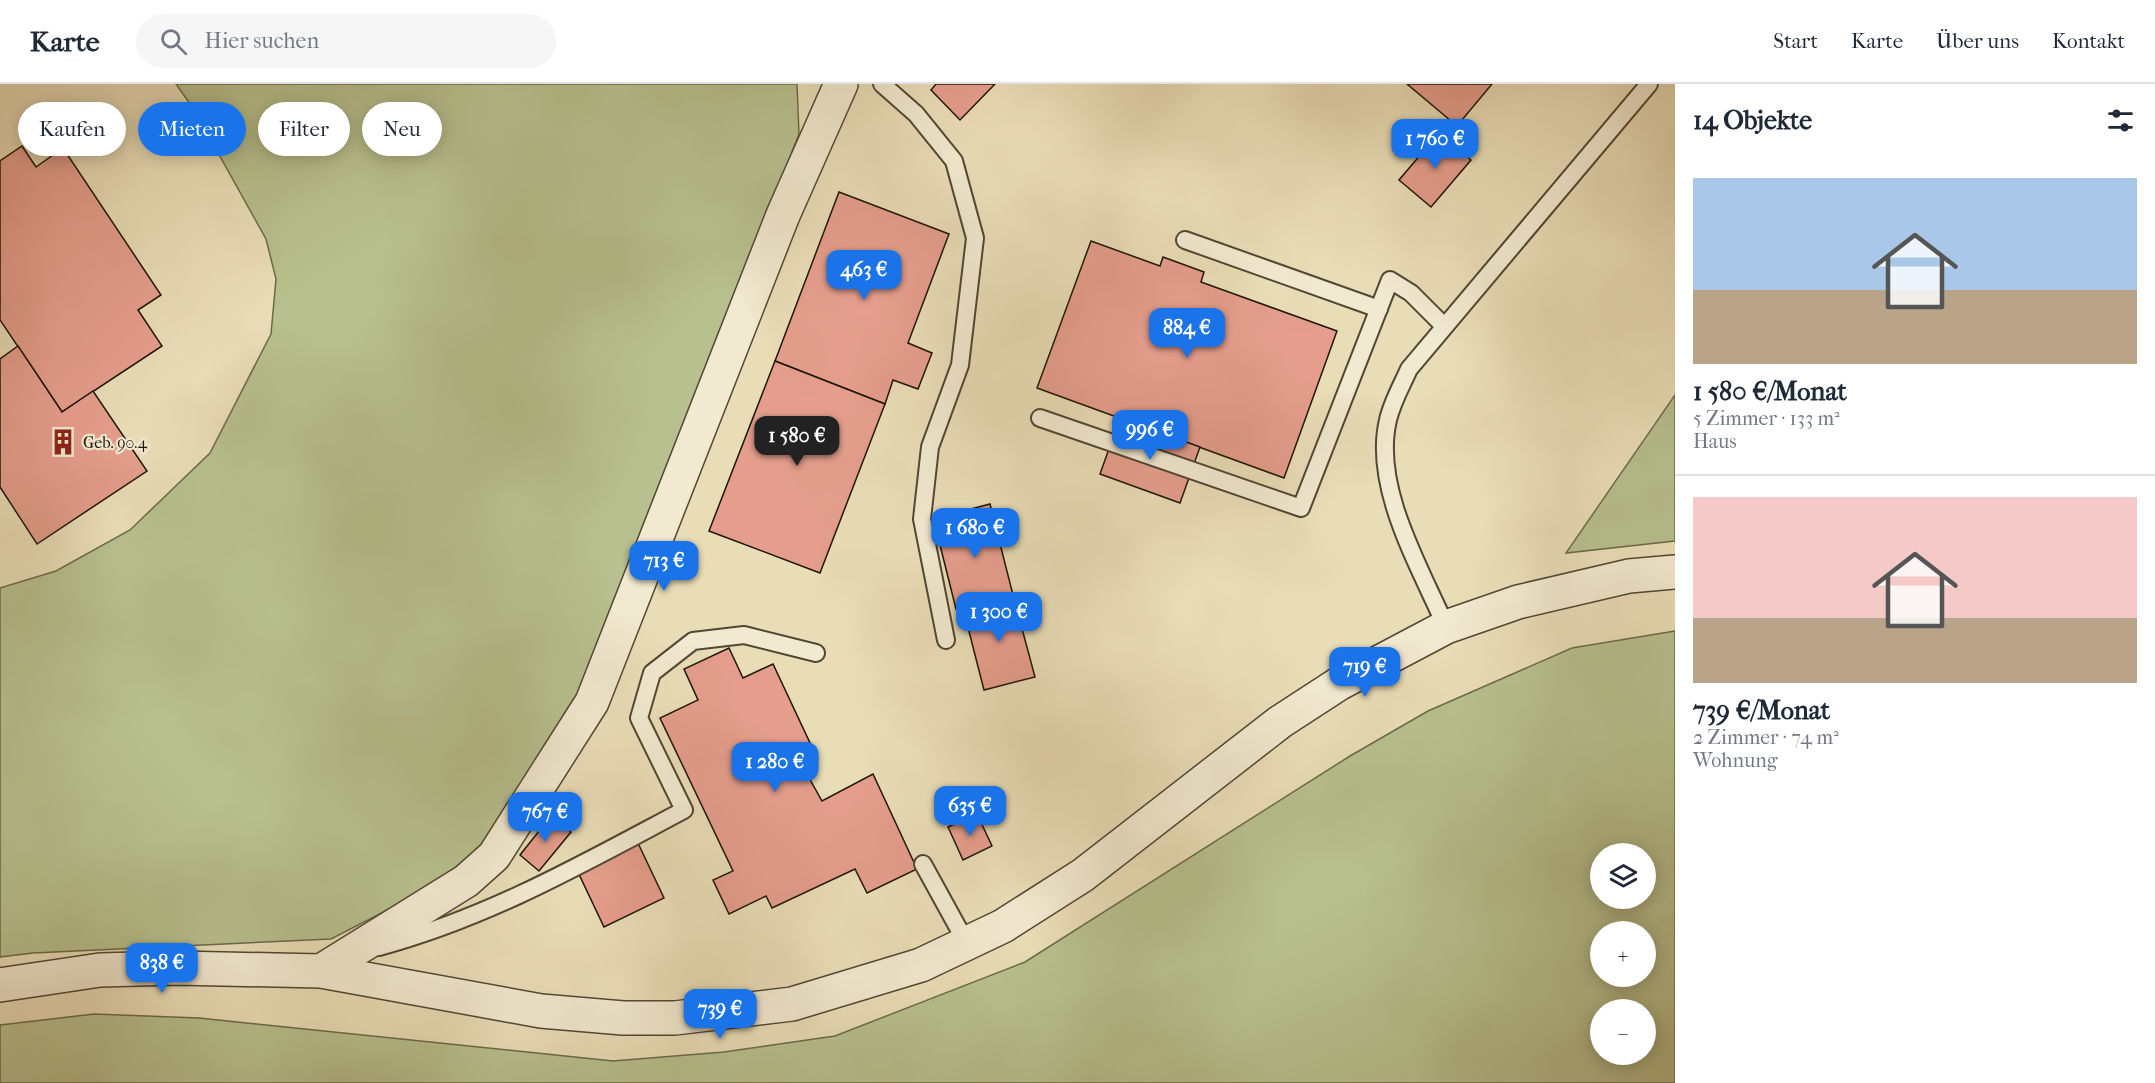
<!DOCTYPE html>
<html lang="de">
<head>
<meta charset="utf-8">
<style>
	body { margin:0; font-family:"IM FELL French Canon",serif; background:#f6f6f7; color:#1f2937; height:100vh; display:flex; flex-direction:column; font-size:22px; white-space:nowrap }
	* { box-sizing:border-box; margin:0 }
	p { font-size:20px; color:#747a83 }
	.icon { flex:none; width:33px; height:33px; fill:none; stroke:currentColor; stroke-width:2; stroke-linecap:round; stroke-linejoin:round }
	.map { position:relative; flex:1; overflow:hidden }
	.sheet { display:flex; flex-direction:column; background:#fff; width:480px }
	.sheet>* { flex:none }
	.hud { position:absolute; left:18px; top:18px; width:570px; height:54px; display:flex; gap:12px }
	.controls { position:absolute; left:1590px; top:759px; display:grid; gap:12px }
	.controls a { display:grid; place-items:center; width:66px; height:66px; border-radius:50%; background:#fff; box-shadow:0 3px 15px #0003; font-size:30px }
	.price { position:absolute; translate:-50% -51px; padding:0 14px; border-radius:12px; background:#1a73e8; color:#fff; font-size:20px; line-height:39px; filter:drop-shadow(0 2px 3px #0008) }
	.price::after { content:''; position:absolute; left:50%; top:36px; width:18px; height:14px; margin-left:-9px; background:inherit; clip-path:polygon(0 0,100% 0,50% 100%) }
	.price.selected { background:#222; color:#fff }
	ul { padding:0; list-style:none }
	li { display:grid; align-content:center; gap:12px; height:318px; padding:0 18px }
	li+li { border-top:2px solid #e0e1e3 }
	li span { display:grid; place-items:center; height:186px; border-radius:0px; color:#555 }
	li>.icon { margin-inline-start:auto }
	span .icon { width:108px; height:108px; fill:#fffc; stroke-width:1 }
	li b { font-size:26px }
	h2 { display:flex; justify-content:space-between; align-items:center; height:72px; padding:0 18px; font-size:26px }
	.chip { padding:0 21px; border-radius:27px; background:#fff; box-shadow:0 3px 15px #0003; font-size:21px; line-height:54px }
	.chip.selected { background:#1a73e8; color:#fff }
	header { display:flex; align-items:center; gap:36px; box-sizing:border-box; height:84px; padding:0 30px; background:#fff; border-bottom:2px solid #e0e1e3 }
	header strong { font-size:28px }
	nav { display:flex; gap:33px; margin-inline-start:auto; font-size:21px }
	.search { width:420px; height:54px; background:#f6f6f7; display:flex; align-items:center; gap:15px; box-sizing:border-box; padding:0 21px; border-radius:33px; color:#747a83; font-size:22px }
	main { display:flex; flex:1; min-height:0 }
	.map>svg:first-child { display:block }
	.green { fill:#b7c08e; stroke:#6b6a4a; stroke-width:1.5; fill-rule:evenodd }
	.building { fill:#e59e8d; stroke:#1f1507; stroke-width:1.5 }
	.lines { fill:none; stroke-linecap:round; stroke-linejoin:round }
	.service-casing { stroke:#524733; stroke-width:20 }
	.minor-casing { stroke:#524733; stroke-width:36 }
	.tertiary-casing { stroke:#524733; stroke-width:36 }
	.service { stroke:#f1e9d0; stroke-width:16 }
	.minor { stroke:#f1e9d0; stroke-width:33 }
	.tertiary { stroke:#f1e9d0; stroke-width:33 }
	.labels { text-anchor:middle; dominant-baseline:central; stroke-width:4.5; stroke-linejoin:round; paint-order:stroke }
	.poi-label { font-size:16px; fill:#1f1507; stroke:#f1e9d0; text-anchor:start }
</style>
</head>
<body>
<header>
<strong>Karte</strong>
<div class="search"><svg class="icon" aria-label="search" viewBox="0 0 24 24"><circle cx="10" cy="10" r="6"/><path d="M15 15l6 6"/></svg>Hier suchen</div>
<nav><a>Start</a><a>Karte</a><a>Über uns</a><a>Kontakt</a></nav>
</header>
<main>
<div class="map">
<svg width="1675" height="999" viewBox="0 0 1675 999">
	<rect width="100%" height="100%" fill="#e9ddb7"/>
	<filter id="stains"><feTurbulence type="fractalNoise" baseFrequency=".00333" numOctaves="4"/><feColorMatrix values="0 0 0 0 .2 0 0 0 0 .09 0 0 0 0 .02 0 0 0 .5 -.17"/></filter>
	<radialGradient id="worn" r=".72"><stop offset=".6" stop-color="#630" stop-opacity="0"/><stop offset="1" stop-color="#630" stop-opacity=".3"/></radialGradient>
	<g class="green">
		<polygon points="176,0 797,0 799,50 580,616 485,765 397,821 331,855 33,869 0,873 0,504 56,487 130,446 210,369 271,250 276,195 266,155 193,24"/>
		<polygon points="1675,311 1675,457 1566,469"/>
		<path d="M1675 547V999H0V941L94 930 199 934 613 977 724 968 835 952 1025 878 1350 672 1428 627 1572 564ZM1600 770H1646V814H1600ZM1600 848H1646V892H1600ZM1600 926H1646V970H1600Z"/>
	</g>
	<g class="building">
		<polygon points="936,0 995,0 960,36 931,6"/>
		<polygon points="1407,0 1492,0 1457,42"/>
		<polygon points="1439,49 1471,76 1431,123 1399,96"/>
		<polygon points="22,62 36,83 63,64 161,211 138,226 162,262 62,328 0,236 0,77"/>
		<polygon points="839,108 949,150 908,259 932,269 918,305 893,296 885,320 775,277"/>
		<polygon points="1091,157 1160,182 1163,173 1204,188 1201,198 1337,247 1284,394 1037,304"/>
		<polygon points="18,262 62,328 93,307 147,387 37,460 0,403 0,275"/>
		<polygon points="775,277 885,320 820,489 709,447"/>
		<polygon points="1120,334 1200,363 1180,419 1100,390"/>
		<polygon points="990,420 1013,511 956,525 939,457 954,453 948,431"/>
		<polygon points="1013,511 1035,593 984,606 963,524"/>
		<polygon points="729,564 743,594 773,580 818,676 803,683 822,717 873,690 917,785 867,809 855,785 772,824 766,812 729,830 713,796 733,787 660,634 698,616 684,585"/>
		<polygon points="977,730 992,762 963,776 948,743"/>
		<polygon points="551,732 571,748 539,787 520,771"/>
		<polygon points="637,757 664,814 604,843 577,786"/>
	</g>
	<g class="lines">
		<g class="service-casing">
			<g id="service">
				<polyline points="882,0 916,30 954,77 975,154 960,281 930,363 922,435 946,556"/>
				<polyline points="1185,156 1379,225"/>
				<polyline points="1040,334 1301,424 1390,196 1411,209 1444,242"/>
				<path d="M1446 543C1420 483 1372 403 1388 336 1392 318 1402 301 1409 285L1649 0"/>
				<polyline points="923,780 967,860"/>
				<path d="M379 863C490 833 584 779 684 726L639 634 652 589 693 557 744 551 816 569"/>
			</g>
		</g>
		<g class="minor-casing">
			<polyline id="minor" points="321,887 466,797 494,772 592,618 783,131 841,0"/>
		</g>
		<g class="tertiary-casing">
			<polyline id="tertiary" points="0,901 100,886 177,884 321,887 541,927 623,934 675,934 792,920 921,881 1003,842 1083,791 1280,638 1340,599 1446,543 1518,518 1629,492 1675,488"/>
		</g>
		<use href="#service" class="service"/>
		<use href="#minor" class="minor"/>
		<use href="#tertiary" class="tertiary"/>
	</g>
	<defs>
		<g id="building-bare" transform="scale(2.07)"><path d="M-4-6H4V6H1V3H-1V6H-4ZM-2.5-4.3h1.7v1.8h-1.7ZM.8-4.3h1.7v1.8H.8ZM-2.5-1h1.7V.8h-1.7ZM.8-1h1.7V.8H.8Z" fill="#8f2418" stroke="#f1e9d0" stroke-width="2.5" paint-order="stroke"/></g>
	</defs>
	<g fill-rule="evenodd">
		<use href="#building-bare" x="63" y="358"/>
	</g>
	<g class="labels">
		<g class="poi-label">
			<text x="83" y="358">Geb. 90.4</text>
		</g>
	</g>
	<rect width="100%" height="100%" filter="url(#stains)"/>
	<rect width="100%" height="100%" fill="url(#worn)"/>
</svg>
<div class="controls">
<a><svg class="icon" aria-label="layers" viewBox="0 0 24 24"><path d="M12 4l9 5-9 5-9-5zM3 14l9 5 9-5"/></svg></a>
<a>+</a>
<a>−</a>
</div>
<b class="price" style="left:1435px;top:86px">1 760 €</b>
<b class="price" style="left:864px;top:217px">463 €</b>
<b class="price" style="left:1187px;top:275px">884 €</b>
<b class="price" style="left:1150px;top:377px">996 €</b>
<b class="price selected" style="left:797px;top:383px">1 580 €</b>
<b class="price" style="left:975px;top:475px">1 680 €</b>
<b class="price" style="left:664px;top:508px">713 €</b>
<b class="price" style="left:999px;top:559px">1 300 €</b>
<b class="price" style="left:1365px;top:614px">719 €</b>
<b class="price" style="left:775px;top:709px">1 280 €</b>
<b class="price" style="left:970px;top:753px">635 €</b>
<b class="price" style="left:545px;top:759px">767 €</b>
<b class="price" style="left:162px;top:910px">838 €</b>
<b class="price" style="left:720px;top:956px">739 €</b>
<div class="hud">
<a class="chip">Kaufen</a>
<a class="chip selected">Mieten</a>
<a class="chip">Filter</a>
<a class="chip">Neu</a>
</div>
</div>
<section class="sheet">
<h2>14 Objekte<svg class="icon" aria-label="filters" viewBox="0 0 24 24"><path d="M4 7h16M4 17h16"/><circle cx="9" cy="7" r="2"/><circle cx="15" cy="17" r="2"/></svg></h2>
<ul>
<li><span style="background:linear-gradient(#a9c7e8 60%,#b9a48a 0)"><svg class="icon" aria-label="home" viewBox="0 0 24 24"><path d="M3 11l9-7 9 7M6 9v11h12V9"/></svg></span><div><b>1 580 €/Monat</b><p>5 Zimmer · 133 m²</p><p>Haus</p></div></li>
<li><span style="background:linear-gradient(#f6c9c9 65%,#b9a48a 0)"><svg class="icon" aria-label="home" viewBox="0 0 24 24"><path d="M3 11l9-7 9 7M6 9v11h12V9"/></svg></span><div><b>739 €/Monat</b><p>2 Zimmer · 74 m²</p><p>Wohnung</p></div></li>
</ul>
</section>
</main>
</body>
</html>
